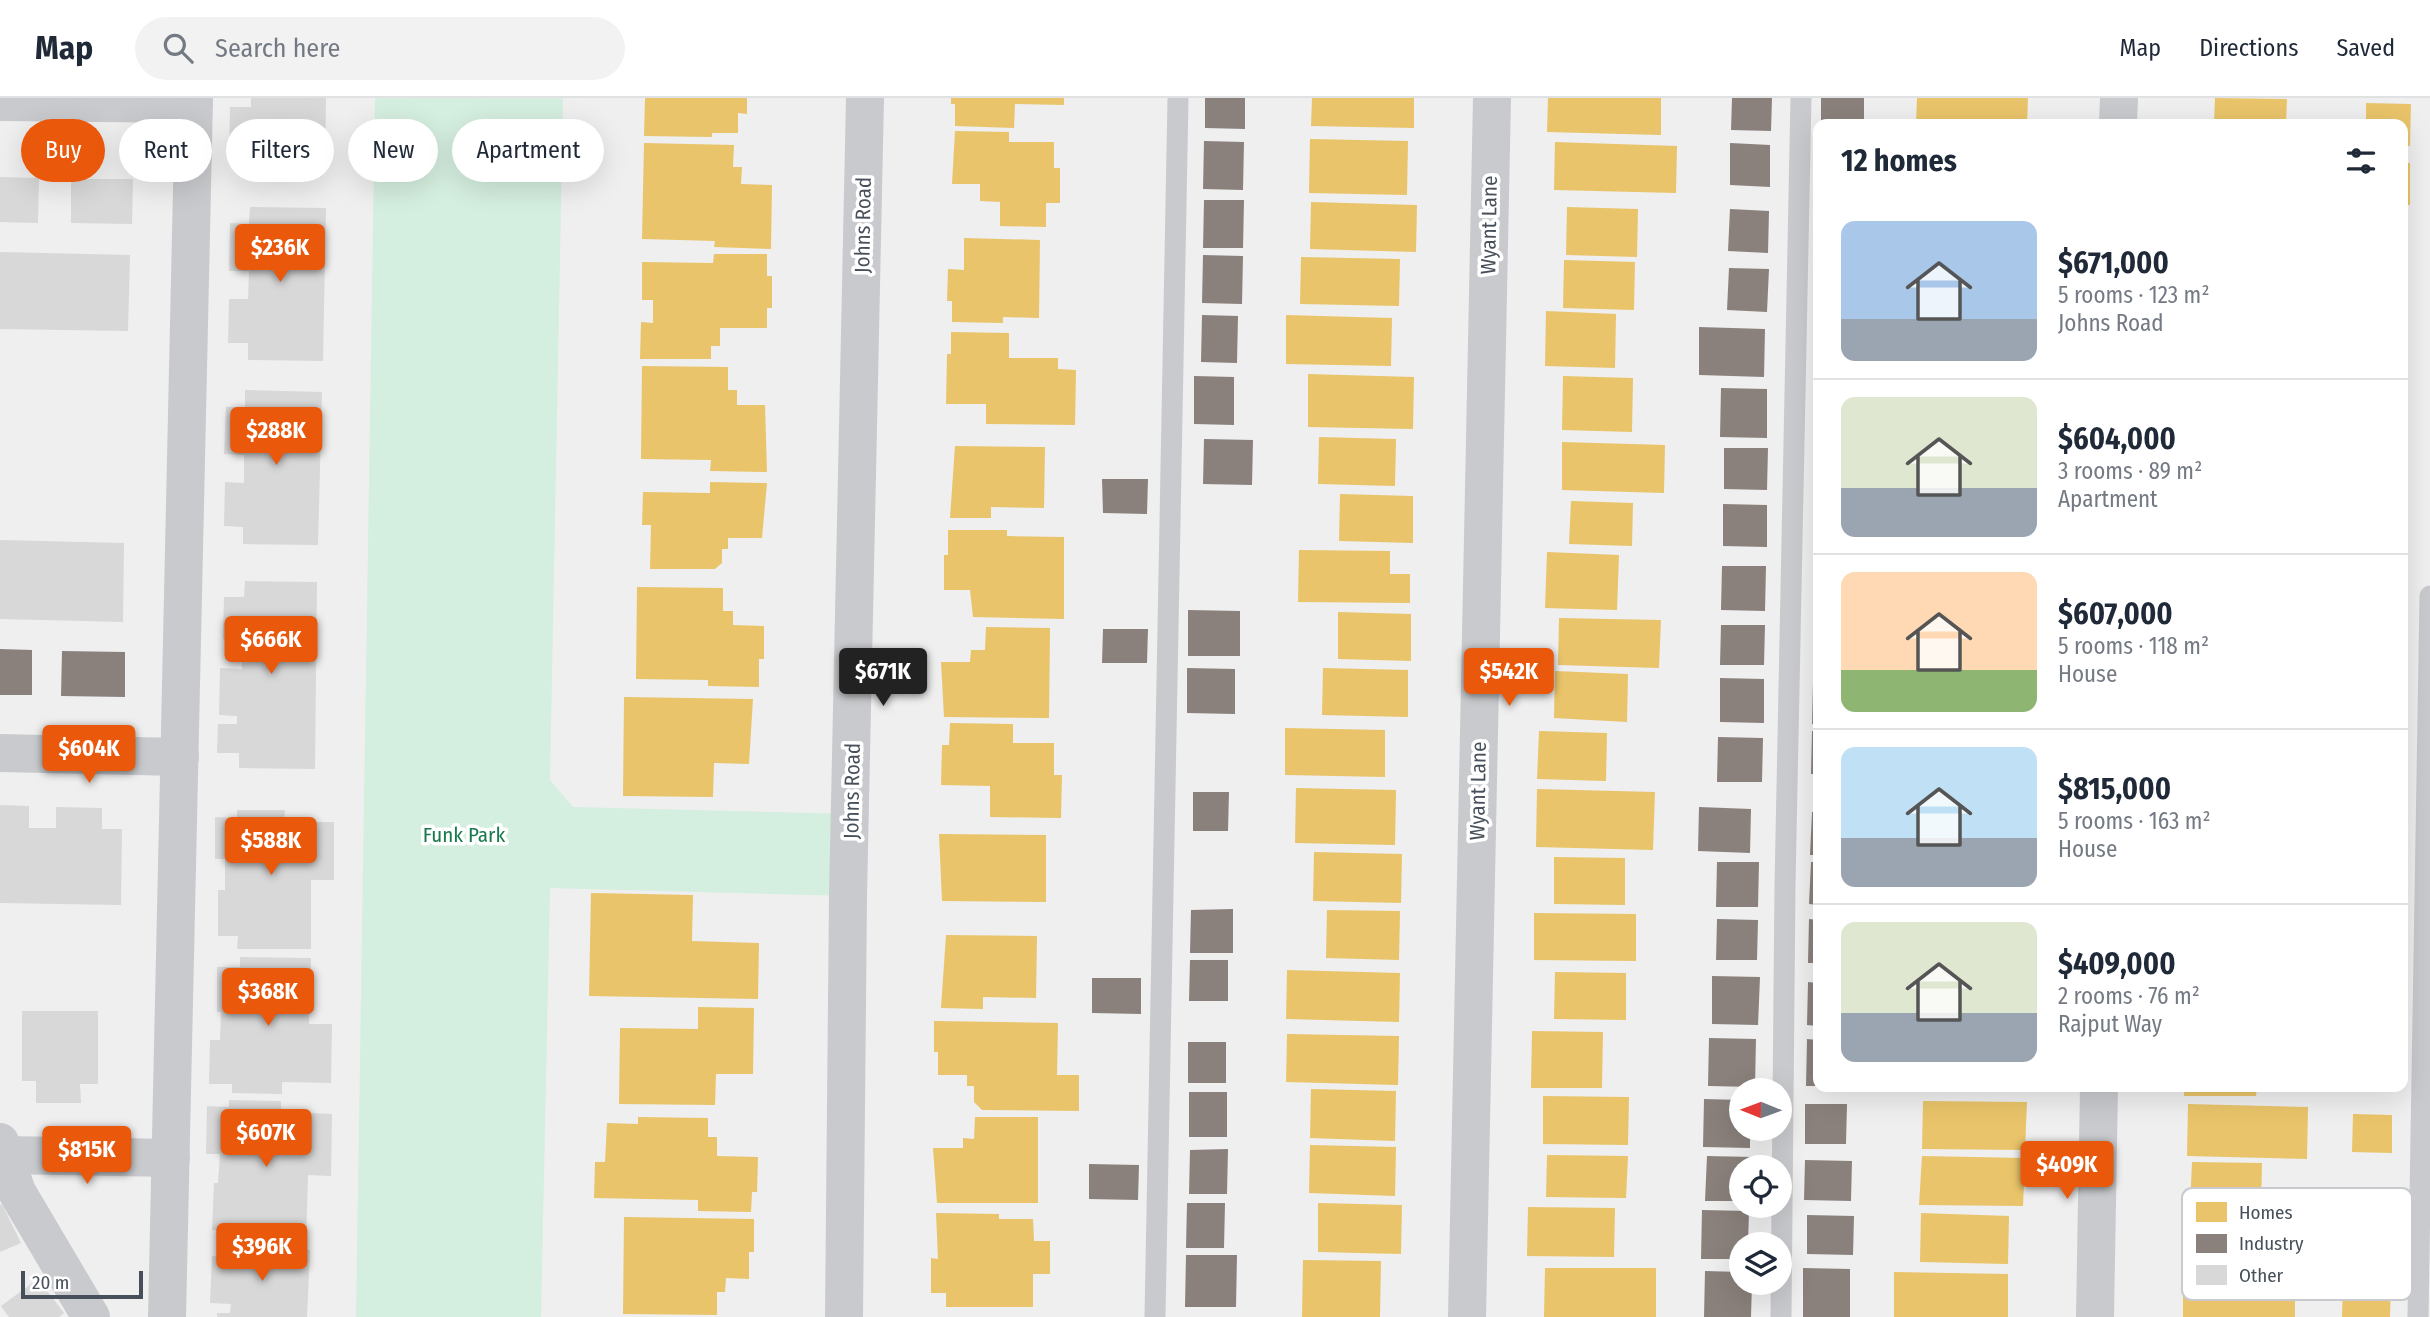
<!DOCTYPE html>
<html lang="en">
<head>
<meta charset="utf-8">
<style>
	body { margin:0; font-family:"Fira Sans Condensed",sans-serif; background:#f2f2f3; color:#1f2937; height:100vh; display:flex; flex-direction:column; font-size:26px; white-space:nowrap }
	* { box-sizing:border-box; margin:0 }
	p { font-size:23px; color:#747a83 }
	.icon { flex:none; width:38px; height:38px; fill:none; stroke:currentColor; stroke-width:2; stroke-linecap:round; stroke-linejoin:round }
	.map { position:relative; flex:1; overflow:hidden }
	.panel { position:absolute; left:1813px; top:21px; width:595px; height:973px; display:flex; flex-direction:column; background:#fff; border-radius:14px; box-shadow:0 7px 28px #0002 }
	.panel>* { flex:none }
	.banner { position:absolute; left:21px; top:21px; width:665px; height:63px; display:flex; gap:14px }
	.needle { width:46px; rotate:271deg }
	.fabs { position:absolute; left:1729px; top:980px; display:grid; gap:14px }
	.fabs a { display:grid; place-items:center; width:63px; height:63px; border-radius:50%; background:#fff; box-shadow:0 7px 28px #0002; font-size:35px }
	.scale { position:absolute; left:21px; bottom:18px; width:122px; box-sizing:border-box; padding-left:7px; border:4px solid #47505a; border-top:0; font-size:19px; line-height:24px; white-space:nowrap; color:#47505a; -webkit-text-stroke:5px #fff; paint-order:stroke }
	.price { position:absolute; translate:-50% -60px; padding:0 16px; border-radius:7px; background:#ea580c; color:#fff; font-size:23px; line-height:46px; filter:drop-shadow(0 2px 4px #0008) }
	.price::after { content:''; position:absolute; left:50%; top:42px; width:21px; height:16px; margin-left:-10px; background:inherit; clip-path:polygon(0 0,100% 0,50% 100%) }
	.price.current { background:#222; color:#fff }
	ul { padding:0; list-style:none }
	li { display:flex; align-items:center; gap:21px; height:175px; padding:0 28px }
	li+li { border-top:2px solid #e0e1e3 }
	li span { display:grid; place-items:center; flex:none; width:196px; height:140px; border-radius:14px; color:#555 }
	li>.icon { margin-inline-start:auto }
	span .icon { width:84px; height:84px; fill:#fffc; stroke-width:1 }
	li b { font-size:30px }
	h2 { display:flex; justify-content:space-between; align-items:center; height:84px; padding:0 28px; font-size:30px }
	.chip { padding:0 24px; border-radius:32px; background:#fff; box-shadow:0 7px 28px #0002; font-size:24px; line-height:63px }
	.chip.current { background:#ea580c; color:#fff }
	header { display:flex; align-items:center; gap:42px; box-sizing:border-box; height:98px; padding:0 35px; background:#fff; border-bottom:2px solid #e0e1e3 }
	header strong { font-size:33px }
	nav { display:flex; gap:38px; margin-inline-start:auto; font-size:24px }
	.search { width:490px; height:63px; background:#f2f2f3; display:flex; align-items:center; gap:18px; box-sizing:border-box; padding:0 24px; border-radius:38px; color:#747a83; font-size:26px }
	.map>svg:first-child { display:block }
	.green { fill:#d4eedf }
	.homes { fill:#e9c46a }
	.industry { fill:#8a817c }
	.building { fill:#d8d8d9 }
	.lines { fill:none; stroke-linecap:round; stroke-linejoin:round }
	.service { stroke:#c9cacd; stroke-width:21 }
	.minor { stroke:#c9cacd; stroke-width:38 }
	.labels { text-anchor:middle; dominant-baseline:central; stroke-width:7; stroke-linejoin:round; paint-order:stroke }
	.street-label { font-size:21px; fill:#47505a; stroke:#fff }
	.park-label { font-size:21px; fill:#1a794e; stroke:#fff }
	.key { fill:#fff; stroke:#c8cace; stroke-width:2 }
	.key-label { font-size:19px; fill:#47505a }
</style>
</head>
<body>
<header>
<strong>Map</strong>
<div class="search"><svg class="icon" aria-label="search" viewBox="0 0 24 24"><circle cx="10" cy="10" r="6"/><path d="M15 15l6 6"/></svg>Search here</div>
<nav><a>Map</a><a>Directions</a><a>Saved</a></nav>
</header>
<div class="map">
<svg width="2430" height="1219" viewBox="0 0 2430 1219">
	<rect width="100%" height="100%" fill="#efefef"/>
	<polygon class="green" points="375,0 563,0 550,682 573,709 851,716 848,798 550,790 541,1219 356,1219"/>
	<g class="homes">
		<polygon points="645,0 747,0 747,16 738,15 738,35 712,35 712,39 644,38"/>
		<polygon points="951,0 1064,0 1064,7 1015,6 1014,30 955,28 955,6 951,6"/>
		<polygon points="1312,0 1414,0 1414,30 1311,28"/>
		<polygon points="1548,0 1661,0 1661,37 1547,34"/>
		<polygon points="1917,0 2028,0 2027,26 1916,26"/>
		<polygon points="2215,0 2287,1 2286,26 2214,26"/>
		<polygon points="2366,5 2411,6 2410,48 2403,48 2403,26 2366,26"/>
		<polygon points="955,33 1009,34 1009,44 1054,44 1054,70 1060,70 1060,105 1046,105 1046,129 1000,128 1000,104 980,103 980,86 952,86"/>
		<polygon points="1310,41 1408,43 1407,97 1309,95"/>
		<polygon points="1555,44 1677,48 1676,95 1554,92"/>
		<polygon points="644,45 734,47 733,69 742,69 741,86 772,87 771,151 714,149 715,143 642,141"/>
		<rect x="2403" y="65" width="7" height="42"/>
		<polygon points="1311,104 1417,107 1416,154 1310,151"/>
		<polygon points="1567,109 1638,111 1637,159 1566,157"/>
		<polygon points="2403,124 2406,124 2405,168 2403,168"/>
		<polygon points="964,140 1040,142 1039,220 1003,219 1003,225 952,224 952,203 947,203 948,171 964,172"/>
		<polygon points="714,156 767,156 767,178 772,178 772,210 767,210 767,230 720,230 720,248 711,248 711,261 640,261 641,224 653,225 653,202 642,202 642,164 713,165"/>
		<polygon points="1301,159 1400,161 1399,208 1300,206"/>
		<polygon points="1564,162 1635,164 1634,212 1563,210"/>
		<polygon points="2403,183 2408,183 2408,224 2403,223"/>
		<polygon points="1546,213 1616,216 1615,270 1545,268"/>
		<polygon points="1286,217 1392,220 1391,268 1286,266"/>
		<polygon points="951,234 1009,235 1009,260 1058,260 1058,271 1076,272 1075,327 986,326 986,306 946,306 947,256 951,256"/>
		<polygon points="2403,238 2406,239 2405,288 2403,288"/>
		<polygon points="642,268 728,269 728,292 737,292 737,307 765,307 767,374 710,373 711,362 641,361"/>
		<polygon points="1308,276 1414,279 1413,331 1308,329"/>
		<polygon points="1563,278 1633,280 1632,334 1562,332"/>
		<polygon points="2403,303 2408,303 2407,352 2403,352"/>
		<polygon points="1319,339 1396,341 1395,388 1318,386"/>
		<polygon points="1562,344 1665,347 1664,395 1562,392"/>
		<polygon points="955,348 1045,349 1044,410 991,409 991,420 950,420"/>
		<polygon points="710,384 767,385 762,440 728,440 728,451 722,451 722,465 715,471 650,471 651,427 642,427 643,394 710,395"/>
		<polygon points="1340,396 1413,398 1413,445 1339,443"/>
		<polygon points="1571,403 1633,405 1632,448 1569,446"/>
		<polygon points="948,432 1007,432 1007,438 1064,439 1064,521 973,519 970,492 944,492 944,457 948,457"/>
		<polygon points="1299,452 1390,453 1390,476 1410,476 1410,505 1298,504"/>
		<polygon points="1547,454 1619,457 1617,512 1545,510"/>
		<polygon points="637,489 723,490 723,513 733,513 733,527 764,528 764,561 759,561 759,589 708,588 708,582 636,581"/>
		<polygon points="1338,514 1411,516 1411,563 1338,561"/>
		<polygon points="1559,520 1661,522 1659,570 1558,567"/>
		<polygon points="986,529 1050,530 1049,620 944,619 941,564 970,564 971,552 985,552"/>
		<polygon points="1323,570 1408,572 1408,619 1322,617"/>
		<polygon points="1555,573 1628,576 1627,624 1554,620"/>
		<polygon points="624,599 753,601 749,666 714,665 713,699 623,698"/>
		<polygon points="950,625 1013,626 1013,645 1054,645 1054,677 1062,677 1061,720 990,719 990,688 941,687 942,647 949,647"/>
		<polygon points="1285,630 1385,632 1385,679 1285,677"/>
		<polygon points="1539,633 1607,635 1606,683 1537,681"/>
		<polygon points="1296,690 1396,692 1395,747 1295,745"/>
		<polygon points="1537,691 1655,694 1653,752 1536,749"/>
		<polygon points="939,736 1046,737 1046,804 942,803"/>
		<polygon points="1314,754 1402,756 1401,805 1313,803"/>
		<polygon points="1554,759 1625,760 1625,807 1554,806"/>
		<polygon points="591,795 693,797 692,843 759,845 758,901 589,898"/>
		<polygon points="1327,812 1400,813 1399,862 1326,860"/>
		<polygon points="1534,815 1636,816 1636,863 1534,862"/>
		<polygon points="946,837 1037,838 1036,900 983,899 983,911 941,910"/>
		<polygon points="1287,872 1400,875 1399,924 1286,921"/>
		<polygon points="1555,874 1626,875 1626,922 1554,921"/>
		<polygon points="698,909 754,910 753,976 716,976 715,1007 619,1006 620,930 698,931"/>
		<polygon points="934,923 1058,925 1057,977 1079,977 1079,1013 982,1012 974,1004 974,988 967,988 967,977 938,977 938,954 934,954"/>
		<polygon points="1532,933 1603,934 1602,990 1531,990"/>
		<polygon points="1287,936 1399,938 1398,987 1286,984"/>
		<polygon points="1930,989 2007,989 2007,993"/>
		<polygon points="2184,989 2257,989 2256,998 2184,998"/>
		<polygon points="1311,991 1396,993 1395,1043 1310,1040"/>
		<polygon points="1543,998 1629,999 1628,1047 1543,1046"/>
		<polygon points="1923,1003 2027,1004 2025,1052 1922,1051"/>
		<polygon points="2188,1006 2308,1009 2307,1061 2187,1058"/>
		<polygon points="2353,1016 2392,1017 2392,1055 2352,1054"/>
		<polygon points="638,1019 708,1020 708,1039 717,1039 717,1058 758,1059 757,1094 752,1094 751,1114 698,1113 698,1102 594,1100 595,1064 605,1064 607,1025 638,1026"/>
		<polygon points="975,1019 1038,1019 1038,1105 937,1105 933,1050 963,1050 963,1040 974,1041"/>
		<polygon points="1310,1047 1396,1049 1395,1098 1309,1095"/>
		<polygon points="1547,1057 1628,1058 1626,1100 1546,1099"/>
		<polygon points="1922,1058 2025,1060 2023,1108 1919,1107"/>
		<polygon points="2192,1064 2262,1065 2261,1111 2190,1110"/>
		<polygon points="1318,1105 1402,1107 1401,1156 1318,1154"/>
		<polygon points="1528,1109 1615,1110 1614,1159 1527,1158"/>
		<polygon points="936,1115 999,1116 999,1121 1033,1121 1034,1143 1050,1143 1050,1176 1033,1176 1033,1209 946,1209 946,1195 931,1195 931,1160 938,1161"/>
		<polygon points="1921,1115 2009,1118 2008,1166 1920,1164"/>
		<polygon points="624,1119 754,1121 754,1154 749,1154 749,1181 726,1180 725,1194 717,1194 717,1217 623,1216"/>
		<polygon points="1303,1162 1381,1163 1380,1219 1302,1219"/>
		<polygon points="1545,1170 1656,1170 1656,1219 1544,1219"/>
		<polygon points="1894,1174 2008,1176 2008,1219 1894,1219"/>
		<polygon points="2183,1181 2295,1183 2295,1219 2183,1219"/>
		<polygon points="2343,1184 2391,1184 2390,1219 2342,1219"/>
	</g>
	<g class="industry">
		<polygon points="1205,0 1245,0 1245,31 1205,30"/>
		<polygon points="1732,0 1772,0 1771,33 1731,32"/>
		<rect x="1821" y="0" width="43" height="26"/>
		<polygon points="1204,43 1244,44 1243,92 1203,91"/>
		<polygon points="1730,45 1770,47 1770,89 1730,87"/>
		<polygon points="1204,102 1244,102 1243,150 1203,150"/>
		<polygon points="1730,111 1769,113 1768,155 1728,153"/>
		<polygon points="1203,157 1243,158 1242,206 1202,205"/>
		<polygon points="1729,170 1769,171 1767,214 1727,212"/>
		<polygon points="1202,217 1238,218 1237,265 1201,264"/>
		<polygon points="1699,229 1765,231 1764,279 1699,277"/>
		<polygon points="1194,278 1234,279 1234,327 1194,326"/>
		<polygon points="1721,290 1767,291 1767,340 1720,339"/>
		<polygon points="1204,341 1253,342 1252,387 1203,386"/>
		<polygon points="1724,350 1768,350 1767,392 1724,391"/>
		<polygon points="1815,351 1818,351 1818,394 1814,394"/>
		<polygon points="1102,381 1148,381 1147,416 1103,415"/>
		<polygon points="1723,406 1767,407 1767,449 1723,448"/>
		<polygon points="1816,409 1818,409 1818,452 1814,452"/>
		<polygon points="1816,464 1818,464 1818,508 1815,508"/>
		<polygon points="1722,468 1766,468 1765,513 1721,512"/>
		<polygon points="1188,512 1240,513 1240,558 1188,558"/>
		<polygon points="1721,527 1765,527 1764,567 1720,567"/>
		<polygon points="1814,527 1818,527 1818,570 1813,570"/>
		<polygon points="1103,531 1148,531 1147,565 1102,565"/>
		<polygon points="0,551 32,552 32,597 0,597"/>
		<polygon points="62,553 125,554 125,599 61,598"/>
		<polygon points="1187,570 1235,571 1235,616 1187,615"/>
		<polygon points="1720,580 1764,581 1764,625 1720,624"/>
		<polygon points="1813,584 1818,584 1818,627 1812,626"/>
		<polygon points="1812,633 1818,633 1818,676 1811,676"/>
		<polygon points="1718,639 1763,640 1762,684 1717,684"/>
		<polygon points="1193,694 1229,694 1228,733 1193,733"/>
		<polygon points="1699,709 1751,711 1750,755 1698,753"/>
		<polygon points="1812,714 1818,714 1818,757 1810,757"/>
		<polygon points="1717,764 1759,764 1758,809 1716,809"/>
		<polygon points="1811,764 1818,764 1818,807 1809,806"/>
		<polygon points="1233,811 1233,855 1190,855 1191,812"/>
		<polygon points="1717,821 1758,822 1757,862 1716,862"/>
		<polygon points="1809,821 1818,822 1818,865 1808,865"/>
		<polygon points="1190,862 1228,862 1228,903 1189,903"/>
		<polygon points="1712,878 1760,879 1758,927 1712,926"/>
		<polygon points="1092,880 1141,880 1141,916 1092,915"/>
		<polygon points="1808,884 1818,885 1818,928 1807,927"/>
		<polygon points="1709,940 1756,941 1755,989 1708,988"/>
		<polygon points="1807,941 1818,942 1818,988 1806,988"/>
		<rect x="1188" y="944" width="38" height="41"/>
		<rect x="1189" y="994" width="38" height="45"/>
		<polygon points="1704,1001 1741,1002 1741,1031 1750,1031 1750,1050 1703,1049"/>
		<polygon points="1805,1006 1847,1006 1846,1046 1805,1046"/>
		<polygon points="1228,1051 1227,1096 1189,1096 1190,1052"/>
		<polygon points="1707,1058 1753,1059 1753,1069 1741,1069 1741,1103 1705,1103"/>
		<polygon points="1805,1062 1852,1063 1851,1103 1804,1102"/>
		<polygon points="1089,1066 1139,1067 1138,1102 1089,1101"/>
		<polygon points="1187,1105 1225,1105 1224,1150 1186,1150"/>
		<polygon points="1702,1112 1749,1113 1748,1146 1741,1146 1741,1161 1701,1161"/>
		<polygon points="1807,1117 1854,1118 1853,1157 1807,1156"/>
		<polygon points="1186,1157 1237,1157 1236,1209 1185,1209"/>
		<polygon points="1803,1170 1850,1171 1850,1219 1803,1219"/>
		<polygon points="1705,1173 1741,1174 1741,1185 1752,1185 1751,1219 1704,1219"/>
	</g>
	<g class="building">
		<polygon points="251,0 326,0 325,74 250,73 250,58 229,58 230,9 251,9"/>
		<polygon points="0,79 39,80 38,125 0,124"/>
		<polygon points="71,81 133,81 132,126 71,125"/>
		<polygon points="250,109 326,110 323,263 248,262 248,245 228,245 229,201 248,201 249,173 229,173 230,125 249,126"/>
		<polygon points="0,154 130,157 128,233 0,231"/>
		<polygon points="245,292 322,294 318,447 243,446 243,429 224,428 225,384 244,385 244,357 224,356 226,309 245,309"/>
		<polygon points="0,442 124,445 123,524 0,521"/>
		<polygon points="245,483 317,484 315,671 239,670 239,655 217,655 218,626 237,626 237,618 219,617 220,570 242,571 242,542 223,541 224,499 244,499"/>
		<polygon points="0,707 29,708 29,730 56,730 56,709 102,710 102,731 122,731 121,807 0,805"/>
		<polygon points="237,712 285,712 284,724 334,724 334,782 311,782 311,851 237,851 238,838 218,838 218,792 225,792 225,761 215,761 215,719 237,720"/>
		<polygon points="240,859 311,860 309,926 332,926 331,985 282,984 282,996 232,995 232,986 209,986 210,942 220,942 221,914 217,914 217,869 240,869"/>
		<polygon points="22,913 98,913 98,986 80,986 81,1005 36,1005 36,983 22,983"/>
		<polygon points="229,1002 281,1003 281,1014 332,1016 331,1078 308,1077 306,1146 232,1144 232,1133 212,1132 214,1085 218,1085 220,1056 206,1056 207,1008 229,1009"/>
		<polygon points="2,1106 21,1145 0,1154 0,1107"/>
		<polygon points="232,1150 310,1152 307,1219 217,1219 217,1215 230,1215 231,1206 210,1205 212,1158 231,1159"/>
		<polygon points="38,1181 64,1215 59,1219 9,1219 1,1208"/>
	</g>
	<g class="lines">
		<g class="service">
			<polyline points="1155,1219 1178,0"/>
			<polyline points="1781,1219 1785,787 1801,0"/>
			<polyline points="2418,1219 2430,498"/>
		</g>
		<g class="minor">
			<polyline points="0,4 194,6"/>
			<polyline points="2118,26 2119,0"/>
			<polyline points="0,655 180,659"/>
			<polyline points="0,1044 17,1094 91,1219"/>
			<polyline points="5,1057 171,1060"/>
			<polyline points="167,1219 194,0"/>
			<polyline points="844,1219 848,798 865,0"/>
			<polyline points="1467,1219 1492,0"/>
			<polyline points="2095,1219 2099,989"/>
		</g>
	</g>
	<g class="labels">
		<g class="street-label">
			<text transform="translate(863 127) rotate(-89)">Johns Road</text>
			<text transform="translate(1489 127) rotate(-89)">Wyant Lane</text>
			<text transform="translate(852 693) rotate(-89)">Johns Road</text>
			<text transform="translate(1478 693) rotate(-89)">Wyant Lane</text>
		</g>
		<g class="park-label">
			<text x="464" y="737">Funk Park</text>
		</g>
	</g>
	<rect x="2182" y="1090" width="230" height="112" rx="10" class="key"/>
	<rect x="2196" y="1104" width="31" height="20" fill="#e9c46a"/>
	<rect x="2196" y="1136" width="31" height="19" fill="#8a817c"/>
	<rect x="2196" y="1167" width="31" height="20" fill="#d8d8d9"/>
	<g class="key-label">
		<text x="2239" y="1121">Homes</text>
		<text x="2239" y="1152">Industry</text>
		<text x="2239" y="1184">Other</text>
	</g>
</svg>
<div class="fabs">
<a><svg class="needle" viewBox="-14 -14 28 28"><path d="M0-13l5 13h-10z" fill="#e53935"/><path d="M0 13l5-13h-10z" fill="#747a83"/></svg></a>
<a><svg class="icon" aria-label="locate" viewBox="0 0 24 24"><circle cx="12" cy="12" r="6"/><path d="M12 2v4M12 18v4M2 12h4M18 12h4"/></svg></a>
<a><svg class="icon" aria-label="layers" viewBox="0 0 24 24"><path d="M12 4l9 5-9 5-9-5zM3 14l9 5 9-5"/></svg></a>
</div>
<div class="scale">20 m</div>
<b class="price" style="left:280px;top:186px">$236K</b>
<b class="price" style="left:276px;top:369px">$288K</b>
<b class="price" style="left:271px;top:578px">$666K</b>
<b class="price current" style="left:883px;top:610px">$671K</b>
<b class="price" style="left:1509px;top:610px">$542K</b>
<b class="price" style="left:89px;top:687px">$604K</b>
<b class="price" style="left:271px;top:779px">$588K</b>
<b class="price" style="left:268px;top:930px">$368K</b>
<b class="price" style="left:266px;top:1071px">$607K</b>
<b class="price" style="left:87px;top:1088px">$815K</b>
<b class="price" style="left:2067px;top:1103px">$409K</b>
<b class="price" style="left:262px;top:1185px">$396K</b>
<div class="banner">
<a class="chip current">Buy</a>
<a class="chip">Rent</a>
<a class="chip">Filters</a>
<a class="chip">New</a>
<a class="chip">Apartment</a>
</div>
<section class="panel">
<h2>12 homes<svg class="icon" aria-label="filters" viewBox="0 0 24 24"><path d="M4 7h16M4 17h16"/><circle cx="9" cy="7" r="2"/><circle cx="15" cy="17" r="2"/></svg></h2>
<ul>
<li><span style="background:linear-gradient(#a9c7e8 70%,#9aa5b1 0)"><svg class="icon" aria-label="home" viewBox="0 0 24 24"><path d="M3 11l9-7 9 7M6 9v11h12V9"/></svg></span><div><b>$671,000</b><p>5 rooms · 123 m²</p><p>Johns Road</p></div></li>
<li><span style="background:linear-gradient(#dfe7d0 65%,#9aa5b1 0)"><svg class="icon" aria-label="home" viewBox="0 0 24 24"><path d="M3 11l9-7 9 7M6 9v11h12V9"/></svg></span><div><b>$604,000</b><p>3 rooms · 89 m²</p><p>Apartment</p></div></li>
<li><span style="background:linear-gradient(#ffd9b3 70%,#8fb573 0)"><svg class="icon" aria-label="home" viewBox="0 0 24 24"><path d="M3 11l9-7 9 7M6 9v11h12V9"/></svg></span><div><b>$607,000</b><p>5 rooms · 118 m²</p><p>House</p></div></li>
<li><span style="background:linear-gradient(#bfe0f5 65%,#9aa5b1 0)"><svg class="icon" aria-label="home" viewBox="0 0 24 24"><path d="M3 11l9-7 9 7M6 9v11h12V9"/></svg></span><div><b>$815,000</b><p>5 rooms · 163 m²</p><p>House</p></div></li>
<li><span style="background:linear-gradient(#dfe7d0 65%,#9aa5b1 0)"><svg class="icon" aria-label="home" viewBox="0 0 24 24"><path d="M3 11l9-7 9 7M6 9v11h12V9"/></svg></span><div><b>$409,000</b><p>2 rooms · 76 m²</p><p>Rajput Way</p></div></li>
</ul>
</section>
</div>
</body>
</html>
